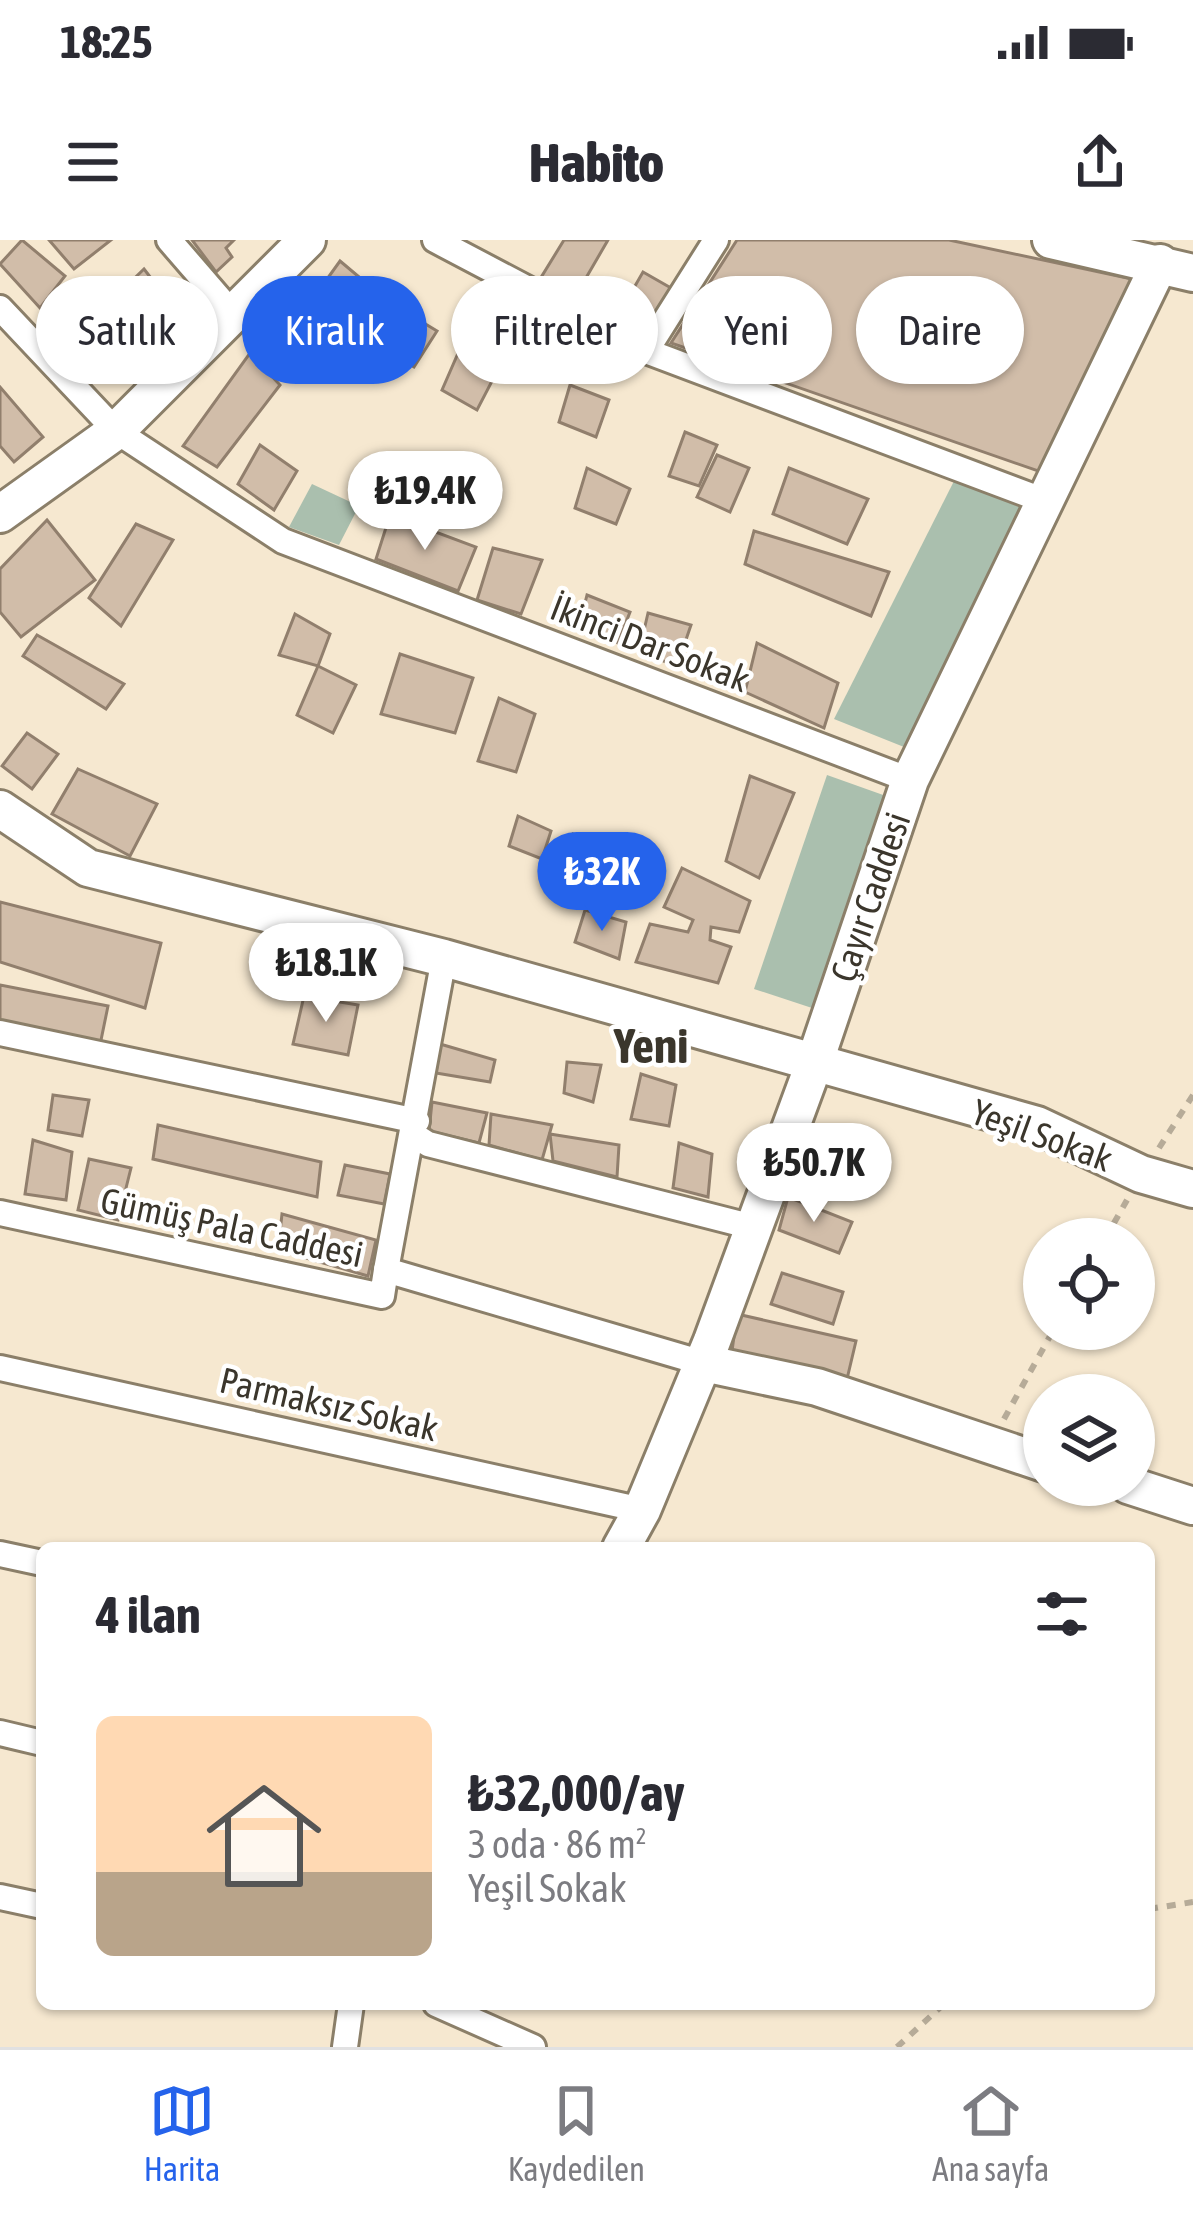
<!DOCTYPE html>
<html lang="tr">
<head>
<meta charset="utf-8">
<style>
	body { margin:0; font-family:"Asap Condensed",sans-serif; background:#f2f2f3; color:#2b2b33; height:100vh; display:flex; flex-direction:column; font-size:45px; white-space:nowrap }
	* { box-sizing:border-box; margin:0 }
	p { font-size:39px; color:#7c7c81 }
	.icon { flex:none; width:66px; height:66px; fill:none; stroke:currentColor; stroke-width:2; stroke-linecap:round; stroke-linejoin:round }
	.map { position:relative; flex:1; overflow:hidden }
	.drawer { position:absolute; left:36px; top:1302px; width:1119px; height:468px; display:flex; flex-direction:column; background:#fff; border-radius:18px; box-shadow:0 3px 9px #0004 }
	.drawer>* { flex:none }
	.banner { position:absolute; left:36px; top:36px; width:1122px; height:108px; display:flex; gap:24px }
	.fabs { position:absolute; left:1023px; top:978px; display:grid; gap:24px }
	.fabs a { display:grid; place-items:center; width:132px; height:132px; border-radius:50%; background:#fff; box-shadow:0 3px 9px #0004; font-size:60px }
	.price { position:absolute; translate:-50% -102px; padding:0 27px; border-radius:42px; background:#fff; color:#222; font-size:39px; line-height:78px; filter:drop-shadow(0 3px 6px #0008) }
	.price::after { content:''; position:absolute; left:50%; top:72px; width:36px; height:27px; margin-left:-18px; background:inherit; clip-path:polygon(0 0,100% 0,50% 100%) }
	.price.current { background:#2563eb; color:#fff }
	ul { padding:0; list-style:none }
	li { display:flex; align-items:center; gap:36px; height:300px; padding:0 60px }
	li+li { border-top:3px solid #e1e1e2 }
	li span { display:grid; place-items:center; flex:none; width:336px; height:240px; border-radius:18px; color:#555 }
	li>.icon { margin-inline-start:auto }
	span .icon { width:144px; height:144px; fill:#fffc; stroke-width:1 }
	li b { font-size:51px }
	h2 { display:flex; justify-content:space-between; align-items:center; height:144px; padding:0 60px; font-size:51px }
	.pill { padding:0 42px; border-radius:54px; background:#fff; box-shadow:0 3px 9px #0004; font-size:42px; line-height:108px }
	.pill.current { background:#2563eb; color:#fff }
	.status { display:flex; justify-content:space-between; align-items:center; height:84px; padding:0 60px; background:#fff; direction:ltr }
	.status svg { height:33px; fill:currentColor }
	header { display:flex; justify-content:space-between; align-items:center; height:156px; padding:0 60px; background:#fff; font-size:54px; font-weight:800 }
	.menu { display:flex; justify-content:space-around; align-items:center; height:168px; border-top:3px solid #e1e1e2; background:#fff; font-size:33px; color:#7c7c81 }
	.menu a { display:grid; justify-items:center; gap:6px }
	.menu .current { color:#2563eb }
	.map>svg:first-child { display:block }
	.green { fill:#aabfae }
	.building { fill:#d1bda9; stroke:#917f6d; stroke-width:3 }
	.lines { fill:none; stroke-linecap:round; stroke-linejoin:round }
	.street-casing { stroke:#8b7f69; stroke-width:30 }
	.secondary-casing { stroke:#8b7f69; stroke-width:42 }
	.path { stroke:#b6ab98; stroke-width:6; stroke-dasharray:9 9; stroke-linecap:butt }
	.street { stroke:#fff; stroke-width:24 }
	.secondary { stroke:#fff; stroke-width:36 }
	.labels { text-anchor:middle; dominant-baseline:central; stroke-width:9; stroke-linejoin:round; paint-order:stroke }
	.street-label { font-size:36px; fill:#3b362c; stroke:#fff }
	.district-label { font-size:48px; font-weight:bold; fill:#3b362c; stroke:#fff }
</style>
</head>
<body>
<div class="status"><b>18:25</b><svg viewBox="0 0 49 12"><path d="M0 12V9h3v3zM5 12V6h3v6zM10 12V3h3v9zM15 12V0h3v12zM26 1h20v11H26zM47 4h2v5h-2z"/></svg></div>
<header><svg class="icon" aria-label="menu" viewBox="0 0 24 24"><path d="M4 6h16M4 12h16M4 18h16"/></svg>Habito<svg class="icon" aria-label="share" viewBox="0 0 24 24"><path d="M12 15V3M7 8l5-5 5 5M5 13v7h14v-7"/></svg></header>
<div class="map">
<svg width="1193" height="1807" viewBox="0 0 1193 1807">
	<rect width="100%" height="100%" fill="#f6e8d0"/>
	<g class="green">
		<polygon points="954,241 1020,267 904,507 834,479"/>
		<polygon points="312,244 359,266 339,305 289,287"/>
		<polygon points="827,535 886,556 812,768 754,749"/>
	</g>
	<g class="building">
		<polygon points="22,0 65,36 40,68 0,24"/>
		<polygon points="49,0 111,0 74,29"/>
		<polygon points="192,0 234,0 226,8 232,17 216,32"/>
		<polygon points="564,0 608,0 572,62 537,44"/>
		<polygon points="737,0 949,0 1132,39 1041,232 671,103"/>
		<polygon points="340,21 371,47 338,93 304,71"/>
		<polygon points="144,29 180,76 147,99 111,61"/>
		<polygon points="643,32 671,48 640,96 616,79"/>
		<polygon points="88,59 130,110 111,138 64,94"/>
		<polygon points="394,65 437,91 414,127 376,104"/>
		<polygon points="466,95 504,118 477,170 442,150"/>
		<polygon points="250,113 280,145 217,227 183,206"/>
		<polygon points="570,145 609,160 596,197 559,182"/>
		<polygon points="0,147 43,197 14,222 0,206"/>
		<polygon points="685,192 717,205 699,246 669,236"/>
		<polygon points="260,205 297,231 274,270 238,244"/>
		<polygon points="717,215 749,228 730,272 697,257"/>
		<polygon points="587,228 630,249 616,284 575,268"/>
		<polygon points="789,228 868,259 847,304 773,274"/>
		<polygon points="390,275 476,307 458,351 376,319"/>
		<polygon points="47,280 95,340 21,397 0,372 0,329"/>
		<polygon points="136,284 173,300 121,386 89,358"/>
		<polygon points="754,291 889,332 871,376 745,324"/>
		<polygon points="493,308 542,320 521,374 477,360"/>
		<polygon points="587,355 630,372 618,403 579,387"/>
		<polygon points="648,373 691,385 677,426 639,412"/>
		<polygon points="295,374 330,394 318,426 279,415"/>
		<polygon points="37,395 124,444 106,469 23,416"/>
		<polygon points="757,403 838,443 824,488 745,452"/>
		<polygon points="400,414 473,438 455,493 381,474"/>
		<polygon points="318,426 356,445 333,493 297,475"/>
		<polygon points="499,458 535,474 516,532 478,521"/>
		<polygon points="27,493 58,514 32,549 2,526"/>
		<polygon points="78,529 157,564 130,616 52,574"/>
		<polygon points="750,536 794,553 759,638 726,621"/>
		<polygon points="518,576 551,591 542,619 509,606"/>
		<polygon points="573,594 647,618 630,660 559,637"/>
		<polygon points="682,628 750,661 739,692 711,687 710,700 731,707 718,743 636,722 650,684 688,692 693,680 664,667"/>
		<polygon points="0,662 161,703 145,768 0,722"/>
		<polygon points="585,670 626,682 619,719 575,702"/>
		<polygon points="0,745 108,766 100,805 0,785"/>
		<polygon points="304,756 358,765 348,815 293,804"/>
		<polygon points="440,804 495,820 490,842 436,833"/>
		<polygon points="567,822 601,825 593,862 564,853"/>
		<polygon points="641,834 676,845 669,886 631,879"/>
		<polygon points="53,855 89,860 82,896 48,890"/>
		<polygon points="432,862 487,873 479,903 429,891"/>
		<polygon points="491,874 552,885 542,920 489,905"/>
		<polygon points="158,885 321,922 317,957 153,919"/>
		<polygon points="550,894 619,905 617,937 553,921"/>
		<polygon points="33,900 72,912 66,960 25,954"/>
		<polygon points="679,903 712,914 708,957 673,948"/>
		<polygon points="89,919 131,928 118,980 78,970"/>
		<polygon points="345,925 390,934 384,964 338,955"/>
		<polygon points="788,957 852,982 839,1013 779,990"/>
		<polygon points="282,974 376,1000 368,1036 278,1010"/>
		<polygon points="782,1033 843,1052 833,1084 771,1064"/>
		<polygon points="737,1074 856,1101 847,1139 732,1111"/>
	</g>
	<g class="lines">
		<g class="street-casing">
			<g id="street">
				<polyline points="169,0 233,74"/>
				<polyline points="435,0 646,111 1045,261"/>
				<polyline points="0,68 116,191 283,301 910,540"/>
				<polyline points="646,111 716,0"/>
				<polyline points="0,793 417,881"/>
				<polyline points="414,895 428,904 753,987"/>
				<polyline points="0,973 382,1056 386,1030 703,1123"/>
				<polyline points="386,1030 444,718"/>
				<polyline points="0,1128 642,1270"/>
				<polyline points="0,1314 42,1323"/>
				<polyline points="0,1493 42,1503"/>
				<polyline points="0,1657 42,1666"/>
				<polyline points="436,1764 533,1807"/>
				<polyline points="345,1807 351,1764"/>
			</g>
		</g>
		<g class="secondary-casing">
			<g id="secondary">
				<polyline points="1051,0 1193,33"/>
				<polyline points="0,274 116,191 307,0"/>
				<polyline points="0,569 88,628 444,718 1037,885 1141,934 1193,949"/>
				<polyline points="703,1123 817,1147 1044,1223"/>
				<polyline points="1128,1245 1193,1266"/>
				<polyline points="621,1308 642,1270 712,1101 814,824 910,540 1160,23"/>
			</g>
		</g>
		<g class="path">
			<polyline points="1159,908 1193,855"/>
			<polyline points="1105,999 1127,960"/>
			<polyline points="1004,1179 1054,1089"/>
			<polyline points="1149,1669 1193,1662"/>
			<polyline points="897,1807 944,1764"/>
		</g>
		<use href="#street" class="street"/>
		<use href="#secondary" class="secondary"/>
	</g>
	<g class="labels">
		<g class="street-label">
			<text transform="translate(650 403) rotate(21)">İkinci Dar Sokak</text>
			<text transform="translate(870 657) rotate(-71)">Çayır Caddesi</text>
			<text transform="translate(1042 895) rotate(20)">Yeşil Sokak</text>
			<text transform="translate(232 987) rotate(12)">Gümüş Pala Caddesi</text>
			<text transform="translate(329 1164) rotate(13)">Parmaksız Sokak</text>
		</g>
		<g class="district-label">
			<text x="651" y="805">Yeni</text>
		</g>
	</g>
</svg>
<div class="fabs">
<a><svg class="icon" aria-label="locate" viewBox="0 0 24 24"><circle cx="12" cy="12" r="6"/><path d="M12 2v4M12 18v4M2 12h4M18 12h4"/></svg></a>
<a><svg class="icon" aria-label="layers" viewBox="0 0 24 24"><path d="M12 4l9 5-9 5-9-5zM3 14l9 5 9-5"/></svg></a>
</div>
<b class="price" style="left:425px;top:313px">₺19.4K</b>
<b class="price current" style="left:602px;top:694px">₺32K</b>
<b class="price" style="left:326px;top:785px">₺18.1K</b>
<b class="price" style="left:814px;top:985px">₺50.7K</b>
<div class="banner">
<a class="pill">Satılık</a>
<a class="pill current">Kiralık</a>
<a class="pill">Filtreler</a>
<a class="pill">Yeni</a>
<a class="pill">Daire</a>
</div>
<section class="drawer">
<h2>4 ilan<svg class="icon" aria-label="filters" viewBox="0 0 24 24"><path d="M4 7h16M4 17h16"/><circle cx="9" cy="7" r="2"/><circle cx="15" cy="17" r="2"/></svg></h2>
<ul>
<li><span style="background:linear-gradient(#ffd9b3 65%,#b9a48a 0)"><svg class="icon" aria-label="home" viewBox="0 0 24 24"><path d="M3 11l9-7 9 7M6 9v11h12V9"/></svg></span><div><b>₺32,000/ay</b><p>3 oda · 86 m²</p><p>Yeşil Sokak</p></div></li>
</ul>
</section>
</div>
<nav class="menu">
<a class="current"><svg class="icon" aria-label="map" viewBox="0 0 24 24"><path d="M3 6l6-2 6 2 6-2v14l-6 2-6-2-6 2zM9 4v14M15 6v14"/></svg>Harita</a>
<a><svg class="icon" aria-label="saved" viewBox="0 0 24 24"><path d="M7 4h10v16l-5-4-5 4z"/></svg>Kaydedilen</a>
<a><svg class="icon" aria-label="home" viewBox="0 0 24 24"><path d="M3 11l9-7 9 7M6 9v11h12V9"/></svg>Ana sayfa</a>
</nav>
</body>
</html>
